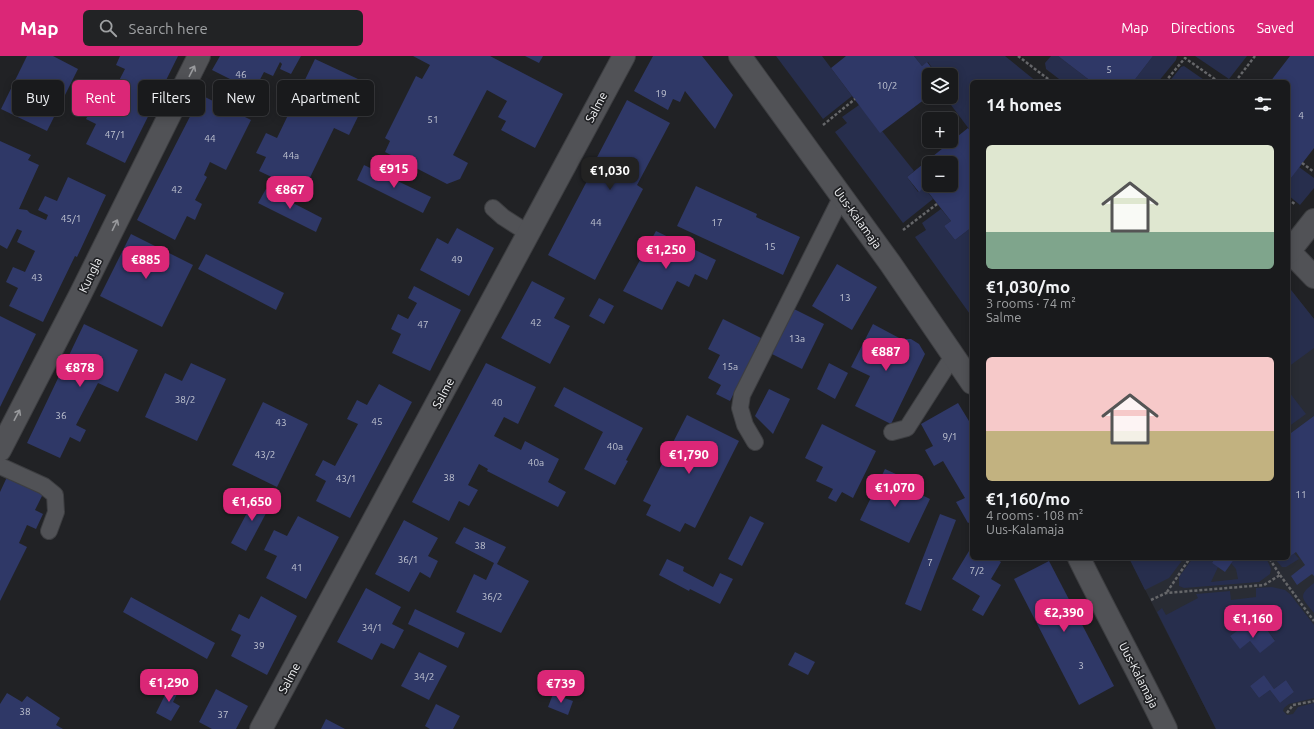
<!DOCTYPE html>
<html lang="en">
<head>
<meta charset="utf-8">
<style>
	body { margin:0; font-family:Ubuntu,sans-serif; background:#222325; color:#f1f3f6; height:100vh; display:flex; flex-direction:column; font-size:15px; white-space:nowrap }
	* { box-sizing:border-box; margin:0 }
	p { font-size:13px; color:#9fa1a3 }
	.icon { flex:none; width:22px; height:22px; fill:none; stroke:currentColor; stroke-width:2; stroke-linecap:round; stroke-linejoin:round }
	.map { position:relative; flex:1; overflow:hidden }
	.drawer { position:absolute; left:970px; top:24px; width:320px; height:480px; display:flex; flex-direction:column; background:#191a1c; border-radius:6px; box-shadow:0 2px 10px #0003,0 0 0 1px #37383b }
	.drawer>* { flex:none }
	.banner { position:absolute; left:12px; top:24px; width:380px; height:36px; display:flex; gap:8px }
	.buttons { position:absolute; left:922px; top:12px; display:grid; gap:8px }
	.buttons a { display:grid; place-items:center; width:36px; height:36px; border-radius:6px; background:#191a1c; box-shadow:0 2px 10px #0003,0 0 0 1px #37383b; font-size:20px }
	.price { position:absolute; translate:-50% -34px; padding:0 9px; border-radius:8px; background:#db2777; color:#fff; font-size:13px; line-height:26px; filter:drop-shadow(0 1px 2px #0008) }
	.price::after { content:''; position:absolute; left:50%; top:24px; width:12px; height:9px; margin-left:-6px; background:inherit; clip-path:polygon(0 0,100% 0,50% 100%) }
	.price.selected { background:#222; color:#fff }
	ul { padding:0; list-style:none }
	li { display:grid; align-content:center; gap:8px; height:212px; padding:0 16px }
	li span { display:grid; place-items:center; height:124px; border-radius:6px; color:#555 }
	li>.icon { margin-inline-start:auto }
	span .icon { width:72px; height:72px; fill:#fffc; stroke-width:1 }
	li b { font-size:17px }
	h2 { display:flex; justify-content:space-between; align-items:center; height:48px; padding:0 16px; font-size:17px }
	.pill { padding:0 14px; border-radius:6px; background:#191a1c; box-shadow:0 2px 10px #0003,0 0 0 1px #37383b; font-size:14px; line-height:36px }
	.pill.selected { background:#db2777; color:#fff }
	header { display:flex; align-items:center; gap:24px; box-sizing:border-box; height:56px; padding:0 20px; background:#db2777; color:#fff }
	header strong { font-size:19px }
	nav { display:flex; gap:22px; margin-inline-start:auto; font-size:14px }
	.search { width:280px; height:36px; background:#222325; display:flex; align-items:center; gap:10px; box-sizing:border-box; padding:0 14px; border-radius:6px; color:#9fa1a3; font-size:15px }
	.map>svg:first-child { display:block }
	.built { fill:#292c34 }
	.green { fill:#272e4d; fill-rule:evenodd }
	.building { fill:#2f3867; fill-rule:evenodd }
	.lines { fill:none; stroke-linecap:round; stroke-linejoin:round }
	.service-casing { stroke:#3d3e41; stroke-width:18 }
	.minor-casing { stroke:#3d3e41; stroke-width:24 }
	.path { stroke:#66676a; stroke-width:2.5; stroke-dasharray:3 2; stroke-linecap:butt }
	.service { stroke:#515256; stroke-width:16 }
	.minor { stroke:#515256; stroke-width:22 }
	.oneway { stroke:#999a9d }
	.labels { text-anchor:middle; dominant-baseline:central; stroke-width:3.5; stroke-linejoin:round; paint-order:stroke }
	.number-label { font-size:10px; fill:#c0c4d1 }
	.street-label { font-size:12px; fill:#f1f2f4; stroke:#212225 }
</style>
</head>
<body>
<header>
<strong>Map</strong>
<div class="search"><svg class="icon" aria-label="search" viewBox="0 0 24 24"><circle cx="10" cy="10" r="6"/><path d="M15 15l6 6"/></svg>Search here</div>
<nav><a>Map</a><a>Directions</a><a>Saved</a></nav>
</header>
<div class="map">
<svg width="1314" height="673" viewBox="0 0 1314 673">
	<rect width="100%" height="100%" fill="#212225"/>
	<polygon class="built" points="1291,234 1314,263 1314,673 1216,673 1129,502 1288,502 1288,237"/>
	<g class="green">
		<polygon points="776,0 822,0 852,40 823,63"/>
		<polygon points="914,0 1005,0 1037,26 972,26 972,77 945,41 951,41 951,19 937,19 928,6 922,10"/>
		<polygon points="1051,0 1058,0 1092,26 1063,26 1046,13 1045,7"/>
		<polygon points="1153,0 1177,0 1176,4 1158,26 1133,26"/>
		<polygon points="1195,0 1247,0 1229,23"/>
		<polygon points="1184,10 1207,26 1169,26 1181,11"/>
		<polygon points="859,49 882,75 914,115 907,121 918,136 924,131 933,143 903,167 835,76 847,67 842,61"/>
		<polygon points="1299,111 1314,122 1314,132 1300,149 1288,139 1288,126"/>
		<polygon points="941,153 951,165 944,170 955,184 972,171 972,261 915,181 926,174 922,167"/>
		<polygon points="1291,234 1314,263 1314,292 1288,311 1288,237"/>
		<polygon points="1288,326 1291,333 1289,336 1306,358 1288,371"/>
		<polygon points="1294,497 1299,503 1286,511 1282,511 1274,502 1288,502 1288,499 1289,501"/>
		<polygon points="1129,502 1184,502 1169,522 1145,534"/>
		<polygon points="1193,502 1215,502 1212,507 1218,511 1211,526 1238,523 1236,513 1231,507 1235,502 1266,502 1269,508 1271,513 1270,518 1259,526 1184,532 1179,530 1179,521"/>
		<path d="M1314 527V557C1302 542 1297 540 1314 527Z"/>
		<path d="M1272 531 1285 534 1290 538 1314 569V642L1289 648 1284 652 1283 655 1287 659 1293 658 1298 651 1314 647V673H1216L1157 556 1162 552 1166 559 1198 542 1196 538 1230 535 1231 544 1256 541V532ZM1245 569 1254 580 1265 571 1275 584 1260 596 1250 585 1240 592 1230 580ZM1264 619 1274 633 1286 624 1294 636 1280 647 1270 634 1259 642 1250 630Z"/>
	</g>
	<g class="building">
		<polygon points="27,0 53,0 78,13 47,75 1,53"/>
		<polygon points="120,0 178,0 125,107 86,88 96,68 86,63 96,45 106,50 125,13 116,9"/>
		<polygon points="220,0 301,0 291,18 280,13 282,8 280,6 273,20 264,16 254,35 212,14"/>
		<polygon points="413,0 490,0 563,38 535,92 501,74 506,65 498,61 507,45 487,34 453,99 468,107 460,123 447,128 385,96 390,85 385,82 416,20 422,23 430,9"/>
		<polygon points="525,0 543,0 539,7"/>
		<polygon points="653,0 702,0 733,39 715,73 685,35 680,46 673,43 668,54 634,35"/>
		<polygon points="846,0 914,0 922,10 927,6 937,19 929,19 929,40 880,77 831,12"/>
		<polygon points="1058,0 1153,0 1133,26 1092,26"/>
		<polygon points="1290,0 1314,0 1314,92 1288,126 1288,26 1270,26"/>
		<polygon points="315,3 373,30 349,79 334,72 303,136 259,115 266,101 256,97 266,77 277,82"/>
		<polygon points="201,39 251,64 226,114 210,106 204,119 207,121 195,144 202,148 195,164 187,160 175,184 137,164"/>
		<polygon points="627,44 670,67 637,129 643,133 595,224 548,199 596,108 594,107"/>
		<path d="M968 72 972 77V171L955 184 944 170 951 165 924 131 919 136 907 121ZM929 107H951V129H929Z"/>
		<polygon points="0,85 31,99 28,104 39,109 19,153 27,154 30,157 46,164 48,159 38,154 45,140 57,145 68,121 106,139 77,201 75,200 43,266 9,250 18,232 6,226 13,211 25,216 35,195 17,186 22,175 17,173 7,193 0,189"/>
		<polygon points="364,109 431,141 423,157 357,124"/>
		<polygon points="696,130 757,158 756,161 800,181 783,219 677,170"/>
		<polygon points="266,133 322,162 316,176 258,147"/>
		<polygon points="457,172 494,192 469,240 420,214 437,182 448,188"/>
		<polygon points="656,175 716,204 707,224 695,218 689,231 677,225 662,254 623,235"/>
		<polygon points="131,178 193,209 162,271 100,240"/>
		<polygon points="206,198 284,237 276,254 198,213"/>
		<polygon points="837,208 877,231 852,274 812,250"/>
		<polygon points="532,225 565,242 554,262 570,270 550,308 501,282"/>
		<polygon points="414,230 461,254 430,315 392,297 401,278 391,273 398,258 408,263 417,247 408,242"/>
		<polygon points="599,242 614,250 604,268 589,260"/>
		<polygon points="792,252 824,268 802,313 770,297"/>
		<polygon points="0,260 36,278 0,351"/>
		<polygon points="723,263 761,282 730,345 716,338 721,329 708,322 720,299 708,293"/>
		<polygon points="84,268 138,294 118,336 98,327 76,369 86,374 80,386 70,381 60,402 27,387"/>
		<polygon points="873,268 901,283 911,283 919,288 925,298 891,368 855,350 870,320 851,311"/>
		<polygon points="191,307 226,323 197,385 145,361 165,317 182,325"/>
		<polygon points="486,307 536,331 518,368 504,361 494,380 521,394 525,385 559,403 548,426 566,436 558,451 487,415 488,413 479,408 468,429 478,434 469,450 459,445 449,465 412,446"/>
		<polygon points="829,307 848,317 835,343 817,333"/>
		<polygon points="379,328 412,346 350,462 316,445 326,425 315,419 323,404 335,410 358,368 347,363 357,344 367,349"/>
		<polygon points="564,331 643,372 626,404 628,405 615,429 584,413 603,376 554,350"/>
		<polygon points="769,333 790,343 773,378 755,360"/>
		<polygon points="263,346 308,368 277,431 232,409"/>
		<polygon points="958,347 972,370 972,465 968,467 956,446 965,442 943,405 934,410 925,394 933,390 921,368"/>
		<polygon points="687,359 739,385 695,472 685,467 680,476 646,459 651,449 643,445"/>
		<polygon points="1314,360 1314,520 1312,518 1297,529 1291,520 1305,509 1296,496 1289,501 1288,499 1288,373 1291,377"/>
		<polygon points="822,368 876,395 853,442 842,436 836,446 828,442 833,433 816,425 823,411 805,402"/>
		<polygon points="885,413 898,419 895,426 930,443 909,487 860,464"/>
		<polygon points="7,421 43,438 35,454 43,458 36,473 27,469 19,487 27,491 0,545 0,436"/>
		<polygon points="257,438 272,446 246,495 231,487"/>
		<polygon points="940,458 956,464 921,555 905,548"/>
		<polygon points="298,460 339,481 306,543 266,522 277,500 264,494 274,474 287,480"/>
		<polygon points="750,460 764,467 742,510 728,503"/>
		<polygon points="404,464 438,482 428,500 438,505 430,522 420,516 409,536 375,518"/>
		<polygon points="464,471 506,491 497,508 529,525 501,577 456,556 474,518 486,524 494,507 455,487"/>
		<polygon points="972,490 972,502 995,502 1001,506 991,523 1001,529 983,560 972,554 980,540 952,523"/>
		<polygon points="1215,502 1235,502 1225,516 1212,507"/>
		<polygon points="667,503 684,511 683,515 713,531 720,517 733,523 720,548 690,533 689,535 659,519"/>
		<polygon points="1049,505 1114,630 1079,649 1014,523"/>
		<polygon points="366,532 401,551 392,568 404,574 394,593 381,587 372,604 337,586"/>
		<polygon points="261,540 297,560 267,619 231,600 241,579 231,574 239,558 249,563"/>
		<polygon points="131,541 215,587 207,603 123,556"/>
		<polygon points="415,553 465,577 458,592 408,568"/>
		<polygon points="1245,569 1254,580 1265,571 1275,585 1260,597 1250,585 1240,593 1230,580"/>
		<polygon points="419,596 447,610 429,644 401,630"/>
		<polygon points="795,596 815,606 808,619 788,609"/>
		<polygon points="1264,619 1274,633 1286,624 1294,636 1280,647 1270,634 1259,642 1250,630"/>
		<polygon points="171,627 180,632 173,646 180,650 171,665 156,657"/>
		<polygon points="216,633 248,650 236,673 212,673 199,666"/>
		<polygon points="7,637 22,646 27,640 60,662 56,669 63,673 0,673 0,648"/>
		<polygon points="553,638 573,645 568,659 548,651"/>
		<polygon points="436,648 460,660 453,673 430,673 425,670"/>
		<polygon points="326,663 345,673 321,673"/>
	</g>
	<g class="lines">
		<g class="service-casing">
			<g id="service">
				<polyline points="493,152 503,161 528,177"/>
				<polyline points="892,376 907,372 953,300"/>
				<polyline points="755,386 745,369 740,352 742,339 842,140"/>
				<polyline points="0,410 44,430 55,439 56,456 49,475"/>
			</g>
		</g>
		<g class="minor-casing">
			<g id="minor">
				<polyline points="740,0 890,207 972,327"/>
				<polyline points="1289,195 1314,221"/>
				<polyline points="1288,197 1314,164"/>
				<polyline points="0,394 80,239 199,0"/>
				<path d="M1079 502C1107 559 1138 615 1166 673"/>
				<polyline points="261,673 624,0"/>
			</g>
		</g>
		<g class="path">
			<polyline points="1018,0 1052,26"/>
			<polyline points="1165,26 1185,2 1219,26"/>
			<polyline points="1235,26 1255,0"/>
			<polyline points="823,69 855,43"/>
			<polyline points="1302,107 1314,116"/>
			<polyline points="1288,143 1296,149"/>
			<polyline points="903,174 937,148"/>
			<polyline points="1280,519 1314,565"/>
			<polyline points="1167,536 1190,502"/>
			<polyline points="1151,544 1166,537 1264,529 1280,519 1269,502"/>
			<polyline points="1287,657 1293,649 1314,645"/>
		</g>
		<use href="#service" class="service"/>
		<use href="#minor" class="minor"/>
	</g>
	<defs><path id="oneway-shaft" d="M-6 0H5M1.5-3L5.5 0L1.5 3" fill="none" stroke-width="1.6" stroke-linecap="round" stroke-linejoin="round"/></defs>
	<g class="oneway">
		<use href="#oneway-shaft" transform="translate(192 15) rotate(-63)"/>
		<use href="#oneway-shaft" transform="translate(115 169) rotate(-64)"/>
		<use href="#oneway-shaft" transform="translate(17 359) rotate(-62)"/>
	</g>
	<g class="labels">
		<g class="number-label">
			<text x="1109" y="13">5</text>
			<text x="241" y="18">46</text>
			<text x="887" y="29">10/2</text>
			<text x="661" y="37">19</text>
			<text x="1301" y="59">4</text>
			<text x="433" y="63">51</text>
			<text x="115" y="78">47/1</text>
			<text x="210" y="82">44</text>
			<text x="291" y="99">44a</text>
			<text x="177" y="133">42</text>
			<text x="71" y="162">45/1</text>
			<text x="596" y="166">44</text>
			<text x="717" y="166">17</text>
			<text x="770" y="190">15</text>
			<text x="457" y="203">49</text>
			<text x="37" y="221">43</text>
			<text x="845" y="241">13</text>
			<text x="536" y="266">42</text>
			<text x="423" y="268">47</text>
			<text x="797" y="282">13a</text>
			<text x="730" y="310">15a</text>
			<text x="185" y="343">38/2</text>
			<text x="497" y="346">40</text>
			<text x="61" y="359">36</text>
			<text x="377" y="365">45</text>
			<text x="281" y="366">43</text>
			<text x="950" y="380">9/1</text>
			<text x="615" y="390">40a</text>
			<text x="265" y="398">43/2</text>
			<text x="536" y="406">40a</text>
			<text x="449" y="421">38</text>
			<text x="346" y="422">43/1</text>
			<text x="1301" y="438">11</text>
			<text x="480" y="489">38</text>
			<text x="408" y="503">36/1</text>
			<text x="930" y="506">7</text>
			<text x="297" y="511">41</text>
			<text x="977" y="514">7/2</text>
			<text x="492" y="540">36/2</text>
			<text x="372" y="571">34/1</text>
			<text x="259" y="589">39</text>
			<text x="1081" y="609">3</text>
			<text x="424" y="620">34/2</text>
			<text x="25" y="655">38</text>
			<text x="223" y="658">37</text>
		</g>
		<g class="street-label">
			<text transform="translate(596 51) rotate(-62)">Salme</text>
			<text transform="translate(858 162) rotate(54)">Uus-Kalamaja</text>
			<text transform="translate(90 219) rotate(-64)">Kungla</text>
			<text transform="translate(443 337) rotate(-62)">Salme</text>
			<text transform="translate(1139 619) rotate(63)">Uus-Kalamaja</text>
			<text transform="translate(289 622) rotate(-62)">Salme</text>
		</g>
	</g>
</svg>
<div class="buttons">
<a><svg class="icon" aria-label="layers" viewBox="0 0 24 24"><path d="M12 4l9 5-9 5-9-5zM3 14l9 5 9-5"/></svg></a>
<a>+</a>
<a>−</a>
</div>
<b class="price" style="left:394px;top:133px">€915</b>
<b class="price selected" style="left:610px;top:135px">€1,030</b>
<b class="price" style="left:290px;top:154px">€867</b>
<b class="price" style="left:666px;top:214px">€1,250</b>
<b class="price" style="left:146px;top:224px">€885</b>
<b class="price" style="left:886px;top:316px">€887</b>
<b class="price" style="left:80px;top:332px">€878</b>
<b class="price" style="left:689px;top:419px">€1,790</b>
<b class="price" style="left:895px;top:452px">€1,070</b>
<b class="price" style="left:252px;top:466px">€1,650</b>
<b class="price" style="left:1064px;top:577px">€2,390</b>
<b class="price" style="left:1253px;top:583px">€1,160</b>
<b class="price" style="left:169px;top:647px">€1,290</b>
<b class="price" style="left:561px;top:648px">€739</b>
<div class="banner">
<a class="pill">Buy</a>
<a class="pill selected">Rent</a>
<a class="pill">Filters</a>
<a class="pill">New</a>
<a class="pill">Apartment</a>
</div>
<section class="drawer">
<h2>14 homes<svg class="icon" aria-label="filters" viewBox="0 0 24 24"><path d="M4 7h16M4 17h16"/><circle cx="9" cy="7" r="2"/><circle cx="15" cy="17" r="2"/></svg></h2>
<ul>
<li><span style="background:linear-gradient(#dfe7d0 70%,#7fa58c 0)"><svg class="icon" aria-label="home" viewBox="0 0 24 24"><path d="M3 11l9-7 9 7M6 9v11h12V9"/></svg></span><div><b>€1,030/mo</b><p>3 rooms · 74 m²</p><p>Salme</p></div></li>
<li><span style="background:linear-gradient(#f6c9c9 60%,#c2b280 0)"><svg class="icon" aria-label="home" viewBox="0 0 24 24"><path d="M3 11l9-7 9 7M6 9v11h12V9"/></svg></span><div><b>€1,160/mo</b><p>4 rooms · 108 m²</p><p>Uus-Kalamaja</p></div></li>
</ul>
</section>
</div>
</body>
</html>
